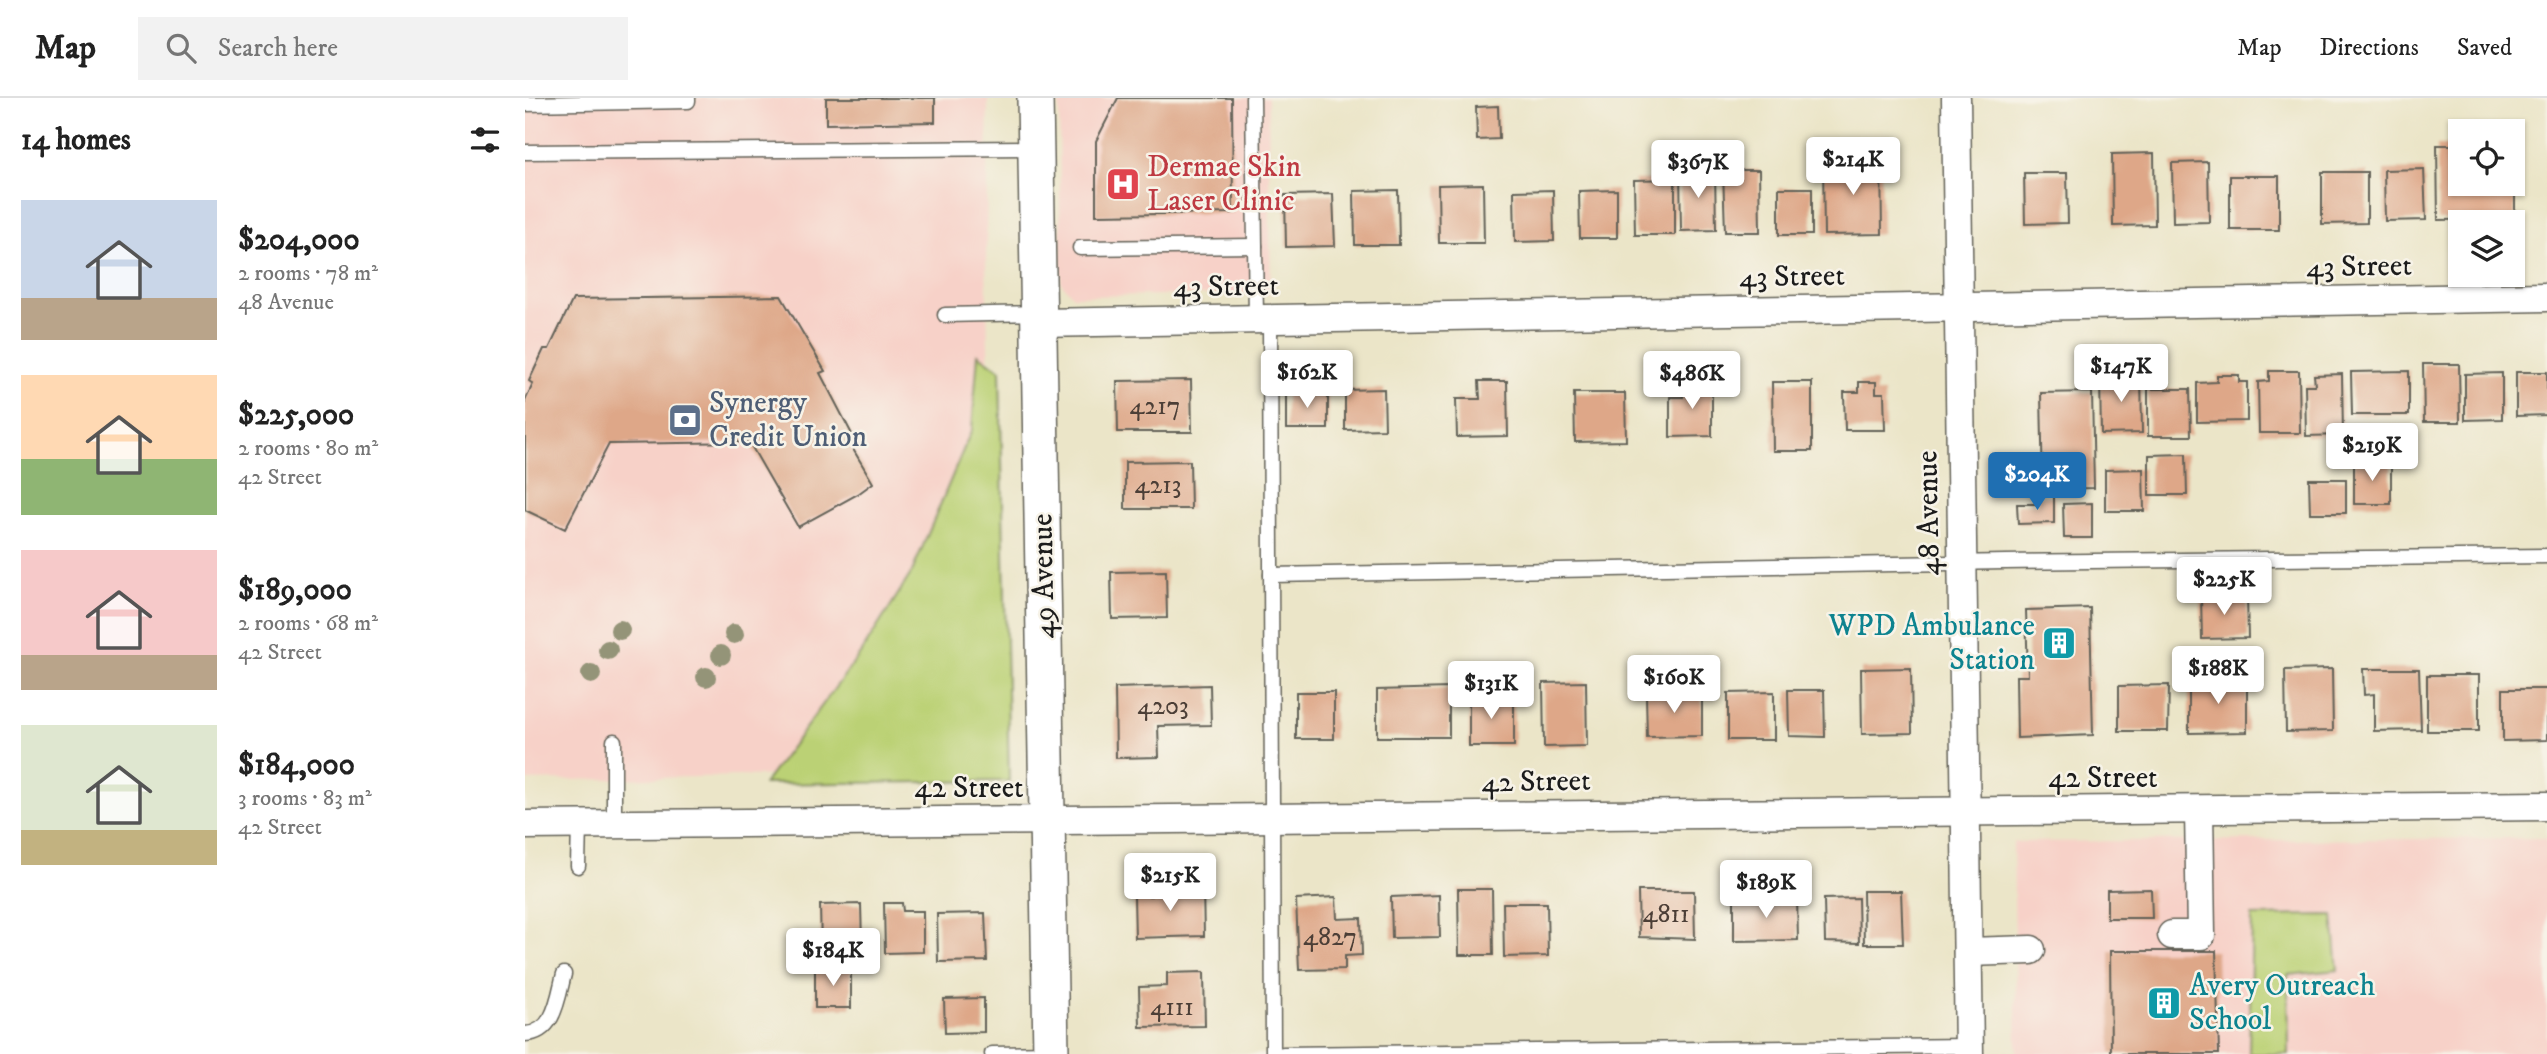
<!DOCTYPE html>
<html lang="en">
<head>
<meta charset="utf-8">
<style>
	body { margin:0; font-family:"IM FELL DW Pica",serif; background:#f2f2f2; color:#222; height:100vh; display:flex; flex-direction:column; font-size:26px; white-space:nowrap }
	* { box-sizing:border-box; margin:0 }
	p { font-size:23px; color:#767676 }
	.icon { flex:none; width:38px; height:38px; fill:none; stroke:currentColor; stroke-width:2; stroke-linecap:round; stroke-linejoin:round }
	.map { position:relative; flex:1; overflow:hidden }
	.panel { display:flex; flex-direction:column; background:#fff; width:525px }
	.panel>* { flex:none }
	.controls { position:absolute; left:1923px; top:21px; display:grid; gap:14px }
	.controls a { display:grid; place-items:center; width:77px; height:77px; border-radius:0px; background:#fff; box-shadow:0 2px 5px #0004; font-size:35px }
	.price { position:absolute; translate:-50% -60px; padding:0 16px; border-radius:7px; background:#fff; color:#222; font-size:23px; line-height:46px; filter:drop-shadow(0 2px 4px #0008) }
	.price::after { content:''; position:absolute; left:50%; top:42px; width:21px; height:16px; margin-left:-10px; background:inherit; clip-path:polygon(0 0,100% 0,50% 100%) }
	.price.selected { background:#1f6fb2; color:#fff }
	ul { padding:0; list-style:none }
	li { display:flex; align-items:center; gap:21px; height:175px; padding:0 21px }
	li span { display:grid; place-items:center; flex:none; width:196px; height:140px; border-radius:0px; color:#555 }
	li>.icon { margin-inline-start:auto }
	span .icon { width:84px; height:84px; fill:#fffc; stroke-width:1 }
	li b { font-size:30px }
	h2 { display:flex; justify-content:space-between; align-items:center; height:84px; padding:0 21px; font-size:30px }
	header { display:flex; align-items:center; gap:42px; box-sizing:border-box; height:98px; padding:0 35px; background:#fff; border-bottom:2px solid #e0e0e0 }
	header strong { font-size:33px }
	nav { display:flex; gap:38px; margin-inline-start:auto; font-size:24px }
	.search { width:490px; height:63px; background:#f2f2f2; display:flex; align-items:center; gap:18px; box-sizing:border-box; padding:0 24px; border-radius:0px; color:#767676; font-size:26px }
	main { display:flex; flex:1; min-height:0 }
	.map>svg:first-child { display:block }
	.built { fill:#f7d1c8 }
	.green { fill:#bbd175; stroke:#6c7648; stroke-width:2 }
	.building { fill:#dea788 }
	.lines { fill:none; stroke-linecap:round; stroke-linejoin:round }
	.service-casing { stroke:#646258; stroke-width:17 }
	.minor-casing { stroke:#646258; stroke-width:31 }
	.tertiary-casing { stroke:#646258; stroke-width:38 }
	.service { stroke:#fff; stroke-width:14 }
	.minor { stroke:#fff; stroke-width:28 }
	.tertiary { stroke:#fff; stroke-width:35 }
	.tree { fill:#949478 }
	.labels { text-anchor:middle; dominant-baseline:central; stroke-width:5; stroke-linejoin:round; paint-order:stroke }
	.number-label { font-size:26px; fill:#4c3f37 }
	.health-label { font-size:30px; fill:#be3a42; stroke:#f7f3e8; text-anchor:start }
	.street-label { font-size:30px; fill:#1c1c1c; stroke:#f7f3e8 }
	.service-label { font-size:30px; fill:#4e5e75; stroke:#f7f3e8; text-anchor:start }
	.culture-label { font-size:30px; fill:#0d838f; stroke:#f7f3e8; text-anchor:end }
</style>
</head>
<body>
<header>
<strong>Map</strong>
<div class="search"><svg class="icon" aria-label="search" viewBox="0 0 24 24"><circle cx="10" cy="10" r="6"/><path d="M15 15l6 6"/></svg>Search here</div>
<nav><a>Map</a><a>Directions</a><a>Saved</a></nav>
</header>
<main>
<section class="panel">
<h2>14 homes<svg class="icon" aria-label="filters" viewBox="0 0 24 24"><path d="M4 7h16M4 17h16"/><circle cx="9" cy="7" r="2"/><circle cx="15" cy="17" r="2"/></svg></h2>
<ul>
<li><span style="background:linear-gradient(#c9d6e8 70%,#b9a48a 0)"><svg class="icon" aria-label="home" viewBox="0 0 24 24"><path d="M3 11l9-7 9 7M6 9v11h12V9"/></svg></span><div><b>$204,000</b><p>2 rooms · 78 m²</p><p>48 Avenue</p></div></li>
<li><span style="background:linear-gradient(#ffd9b3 60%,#8fb573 0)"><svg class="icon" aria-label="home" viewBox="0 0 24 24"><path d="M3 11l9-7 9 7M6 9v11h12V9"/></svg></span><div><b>$225,000</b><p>2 rooms · 80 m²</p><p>42 Street</p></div></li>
<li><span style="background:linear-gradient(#f6c9c9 75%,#b9a48a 0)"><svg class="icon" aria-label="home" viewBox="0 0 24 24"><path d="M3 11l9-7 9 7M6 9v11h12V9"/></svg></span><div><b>$189,000</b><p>2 rooms · 68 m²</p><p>42 Street</p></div></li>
<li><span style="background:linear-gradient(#dfe7d0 75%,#c2b280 0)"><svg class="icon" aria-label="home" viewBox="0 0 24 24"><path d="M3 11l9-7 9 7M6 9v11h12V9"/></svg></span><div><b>$184,000</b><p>3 rooms · 83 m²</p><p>42 Street</p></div></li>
</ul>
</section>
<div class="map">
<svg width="2022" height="956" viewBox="0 0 2022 956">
	<rect width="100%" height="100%" fill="#f7f3e8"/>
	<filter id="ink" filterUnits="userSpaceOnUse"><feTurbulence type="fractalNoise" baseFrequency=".0143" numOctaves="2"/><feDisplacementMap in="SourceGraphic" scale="14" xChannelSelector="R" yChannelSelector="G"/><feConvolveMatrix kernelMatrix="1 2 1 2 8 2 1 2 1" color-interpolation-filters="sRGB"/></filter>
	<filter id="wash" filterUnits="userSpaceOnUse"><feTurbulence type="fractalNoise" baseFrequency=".00686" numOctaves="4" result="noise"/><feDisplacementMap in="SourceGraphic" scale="28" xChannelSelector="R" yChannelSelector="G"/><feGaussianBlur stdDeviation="1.57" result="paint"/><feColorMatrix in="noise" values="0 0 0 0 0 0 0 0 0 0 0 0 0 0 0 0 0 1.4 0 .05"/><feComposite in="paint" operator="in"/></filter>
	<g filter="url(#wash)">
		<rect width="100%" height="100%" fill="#ebe5c8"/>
		<g class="built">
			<polygon points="0,0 463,0 461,161 473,672 0,683"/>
			<polygon points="534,0 743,0 746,196 548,198 536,185"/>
			<polygon points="2022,740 2022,956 1492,956 1488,744"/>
		</g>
		<g class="green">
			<polygon points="453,256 475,272 484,683 239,686 338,552 387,474 447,331"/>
			<polygon points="1808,817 1813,872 1763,877 1764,956 1724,956 1727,818"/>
		</g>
		<g id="blocks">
			<g class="building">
				<polygon points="301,0 410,0 410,24 301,26"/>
				<polygon points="593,0 707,0 708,115 571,117 571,43"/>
				<polygon points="973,8 974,41 952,42 951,9"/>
				<polygon points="1912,47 1936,47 1936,86 1990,86 1990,121 1913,122"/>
				<polygon points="1629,55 1630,127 1588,128 1587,56"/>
				<polygon points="1356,61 1357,136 1299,137 1298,62"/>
				<polygon points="1683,64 1684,124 1648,125 1647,65"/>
				<polygon points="1899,71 1901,122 1860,123 1859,72"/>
				<polygon points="1190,72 1191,132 1156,133 1155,73"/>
				<polygon points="1198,72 1234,72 1235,134 1200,134"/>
				<polygon points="1797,74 1842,74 1842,125 1797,126"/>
				<polygon points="1499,75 1542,75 1543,125 1500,126"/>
				<rect x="1705" y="78" width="49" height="54"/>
				<polygon points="1150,81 1150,137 1110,137 1109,82"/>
				<polygon points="958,86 959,145 914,145 913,87"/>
				<rect x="1254" y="90" width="33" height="47"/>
				<polygon points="873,92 874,147 830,147 829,93"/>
				<polygon points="1028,92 1029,143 990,144 989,93"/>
				<polygon points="1092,92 1092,140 1055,140 1054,93"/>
				<polygon points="808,96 810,148 761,149 760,97"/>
				<polygon points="256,198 300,273 295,275 330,342 322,341 348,385 333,396 273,429 224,344 84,346 40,431 0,412 0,303 8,286 4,283 19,251 24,251 48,201"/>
				<polygon points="1898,266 1934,266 1935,324 1899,324"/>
				<polygon points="1744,273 1774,273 1775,335 1734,335 1733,284 1744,283"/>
				<polygon points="1884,273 1884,317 1827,317 1826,274"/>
				<polygon points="1991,274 2022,274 2022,317 1991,318"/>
				<polygon points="1977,275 1977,321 1940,322 1940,276"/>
				<polygon points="1616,276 1617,335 1576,336 1575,277"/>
				<polygon points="1817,276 1818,337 1781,338 1780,287 1790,287 1789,277"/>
				<polygon points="1692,277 1714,277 1714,284 1722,284 1722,323 1672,324 1672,285 1692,284"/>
				<polygon points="666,282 667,334 593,334 592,283"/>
				<polygon points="954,283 982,283 983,338 932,339 931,301 955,301"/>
				<polygon points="1247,284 1287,284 1287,353 1248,353"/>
				<polygon points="1334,284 1351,284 1351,295 1359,295 1360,332 1320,332 1319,294 1334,294"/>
				<polygon points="1158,285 1187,285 1187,338 1145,339 1145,299 1158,299"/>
				<polygon points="778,287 794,287 794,297 803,297 803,331 761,331 761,297 778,297"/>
				<polygon points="859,291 860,331 820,332 820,292"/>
				<polygon points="1623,291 1665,291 1666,338 1623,338"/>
				<polygon points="1567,294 1569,390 1518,391 1516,295"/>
				<polygon points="1049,295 1100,295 1101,343 1050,344"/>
				<polygon points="1661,356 1662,397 1624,397 1624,357"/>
				<polygon points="665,363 666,411 600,411 600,364"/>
				<rect x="1829" y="365" width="37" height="41"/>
				<polygon points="1618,371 1619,413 1580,413 1580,372"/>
				<polygon points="1784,381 1821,381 1821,415 1785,415"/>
				<polygon points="1512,398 1529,398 1529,425 1493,426 1492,406 1512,406"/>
				<polygon points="1567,405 1567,440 1539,440 1538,406"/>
				<polygon points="641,473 642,520 587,521 586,474"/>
				<polygon points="1676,498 1722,498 1723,540 1677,541"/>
				<polygon points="1565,510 1568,637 1492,640 1491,578 1503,578 1501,512"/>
				<polygon points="1386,570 1387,635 1337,636 1336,571"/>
				<polygon points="1807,571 1808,633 1761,634 1760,572"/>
				<polygon points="1838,571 1894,571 1896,632 1849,633 1849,596 1839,597"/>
				<rect x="1902" y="577" width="52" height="56"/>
				<polygon points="1722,580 1722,634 1664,635 1664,581"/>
				<polygon points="1061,584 1062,648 1019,649 1018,585"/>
				<polygon points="685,587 686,627 633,628 634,659 591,660 590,590"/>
				<polygon points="1644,587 1643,633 1594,633 1594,588"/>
				<polygon points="924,590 924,639 852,639 852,592"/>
				<polygon points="1978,591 2022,591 2022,642 1978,643"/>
				<polygon points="1263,592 1299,592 1300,639 1264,638"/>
				<rect x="771" y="594" width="38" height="47"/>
				<polygon points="1249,594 1249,642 1203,642 1203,595"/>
				<polygon points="1121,596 1177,596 1177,638 1122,639"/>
				<rect x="944" y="598" width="45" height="50"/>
				<polygon points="678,789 679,838 610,840 609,798 626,798 626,790"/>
				<polygon points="933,791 967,791 968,857 934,857"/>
				<polygon points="1626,791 1627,820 1582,820 1582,792"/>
				<polygon points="1113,793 1169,793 1170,841 1114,839"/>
				<polygon points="1338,793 1376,793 1378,846 1339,846"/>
				<polygon points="914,797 915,839 867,840 866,799"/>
				<polygon points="811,799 812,821 836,820 837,857 820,858 820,871 774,872 771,801"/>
				<polygon points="1272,800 1273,842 1209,843 1209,801"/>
				<polygon points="1333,800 1334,845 1300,844 1299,801"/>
				<polygon points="359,805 377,805 378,813 398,813 398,854 360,855"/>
				<polygon points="978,805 1022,805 1023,858 979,859"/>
				<polygon points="336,806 337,847 296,848 295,807"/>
				<polygon points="460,815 462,863 413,864 412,816"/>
				<polygon points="1585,853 1691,853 1694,956 1586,956"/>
				<polygon points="326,869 326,910 290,910 290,870"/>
				<polygon points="679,874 680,928 615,929 614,889 642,888 642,875"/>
				<polygon points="459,900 459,934 420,935 419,901"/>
			</g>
		</g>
	</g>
	<g filter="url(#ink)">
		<use href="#blocks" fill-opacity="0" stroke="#646258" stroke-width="2"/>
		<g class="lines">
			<g class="service-casing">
				<g id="service">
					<polyline points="728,0 731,221"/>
					<polyline points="0,6 163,3 163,0"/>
					<polyline points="0,54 511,50"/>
					<polyline points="555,150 730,148"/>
					<polyline points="420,217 513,215"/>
					<polyline points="745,221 748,956"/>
					<polyline points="746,477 1480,464 2022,458"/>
					<polyline points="89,643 89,726"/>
					<polyline points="53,768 54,726"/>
					<path d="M0 936C30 935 33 899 39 876"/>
					<polyline points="467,956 525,955"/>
					<polyline points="758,956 1444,948"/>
				</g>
			</g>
			<g class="minor-casing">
				<g id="minor">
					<polyline points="1431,0 1444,956"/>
					<polyline points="514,225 2022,199"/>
					<polyline points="0,727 2022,708"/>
					<polyline points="1647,837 1676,837 1674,712"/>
					<polyline points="1443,854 1506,852"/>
				</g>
			</g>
			<g class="tertiary-casing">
				<polyline id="tertiary" points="510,0 526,956"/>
			</g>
			<use href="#service" class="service"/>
			<use href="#minor" class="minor"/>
			<use href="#tertiary" class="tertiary"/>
		</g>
		<g class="tree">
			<circle cx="95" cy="532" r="10"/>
			<circle cx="209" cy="536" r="10"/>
			<circle cx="83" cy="552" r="10"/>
			<circle cx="196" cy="557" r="10"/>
			<circle cx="66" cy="576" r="10"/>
			<circle cx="181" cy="579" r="10"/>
		</g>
	</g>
	<defs>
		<g id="hospital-square" transform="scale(1.75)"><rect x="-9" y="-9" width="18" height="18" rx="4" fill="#e0444e" stroke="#f7f3e8"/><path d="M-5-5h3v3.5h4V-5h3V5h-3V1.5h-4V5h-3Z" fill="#fff"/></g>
		<g id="bank-square" transform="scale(1.75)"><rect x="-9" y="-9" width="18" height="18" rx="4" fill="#5c6f8a" stroke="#f7f3e8"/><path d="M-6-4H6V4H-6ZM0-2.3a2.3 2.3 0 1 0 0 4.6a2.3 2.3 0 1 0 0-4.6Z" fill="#fff"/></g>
		<g id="building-square" transform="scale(1.75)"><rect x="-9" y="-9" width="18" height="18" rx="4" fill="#0f9aa8" stroke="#f7f3e8"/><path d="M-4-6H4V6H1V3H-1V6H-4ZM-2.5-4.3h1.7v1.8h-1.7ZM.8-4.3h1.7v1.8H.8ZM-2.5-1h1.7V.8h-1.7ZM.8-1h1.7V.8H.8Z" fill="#fff"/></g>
	</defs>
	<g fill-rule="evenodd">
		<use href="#hospital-square" x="598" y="86"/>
		<use href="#bank-square" x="160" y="322"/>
		<use href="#building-square" x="1534" y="545"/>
		<use href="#building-square" x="1639" y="905"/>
	</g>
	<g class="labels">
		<g class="number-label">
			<text x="630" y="308">4217</text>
			<text x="633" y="387">4213</text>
			<text x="638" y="608">4203</text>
			<text x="1141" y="816">4811</text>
			<text x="805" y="839">4827</text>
			<text x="647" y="909">4111</text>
		</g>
		<g class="health-label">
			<text x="622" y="69">Dermae Skin<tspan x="622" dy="34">Laser Clinic</tspan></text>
		</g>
		<g class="street-label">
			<text transform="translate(1834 169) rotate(-1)">43 Street</text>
			<text transform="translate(1267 179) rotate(-1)">43 Street</text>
			<text transform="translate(701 189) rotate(-1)">43 Street</text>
			<text transform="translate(1404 415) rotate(-91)">48 Avenue</text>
			<text transform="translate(519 478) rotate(-91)">49 Avenue</text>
			<text x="1578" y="680">42 Street</text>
			<text transform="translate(1011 684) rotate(-1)">42 Street</text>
			<text x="444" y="690">42 Street</text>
		</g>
		<g class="service-label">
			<text x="184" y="305">Synergy<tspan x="184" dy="34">Credit Union</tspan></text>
		</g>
		<g class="culture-label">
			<text x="1510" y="528">WPD Ambulance<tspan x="1510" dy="34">Station</tspan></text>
			<text x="1664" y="888" text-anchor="start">Avery Outreach<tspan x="1664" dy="34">School</tspan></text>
		</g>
	</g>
</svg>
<div class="controls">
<a><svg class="icon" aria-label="locate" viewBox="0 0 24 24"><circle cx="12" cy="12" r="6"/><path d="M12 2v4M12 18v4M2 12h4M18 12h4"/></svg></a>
<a><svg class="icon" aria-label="layers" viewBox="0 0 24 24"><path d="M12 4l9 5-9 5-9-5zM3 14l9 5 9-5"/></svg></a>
</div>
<b class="price" style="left:1328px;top:99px">$214K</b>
<b class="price" style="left:1173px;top:102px">$367K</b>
<b class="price" style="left:1596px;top:306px">$147K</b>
<b class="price" style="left:782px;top:312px">$162K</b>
<b class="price" style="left:1167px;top:313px">$486K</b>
<b class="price" style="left:1847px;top:385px">$219K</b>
<b class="price selected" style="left:1512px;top:414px">$204K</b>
<b class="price" style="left:1699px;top:519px">$225K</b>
<b class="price" style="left:1693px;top:608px">$188K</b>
<b class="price" style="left:1149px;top:617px">$160K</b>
<b class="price" style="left:966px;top:623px">$131K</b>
<b class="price" style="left:645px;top:815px">$215K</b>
<b class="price" style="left:1241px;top:822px">$189K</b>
<b class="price" style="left:308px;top:890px">$184K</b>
</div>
</main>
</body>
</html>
